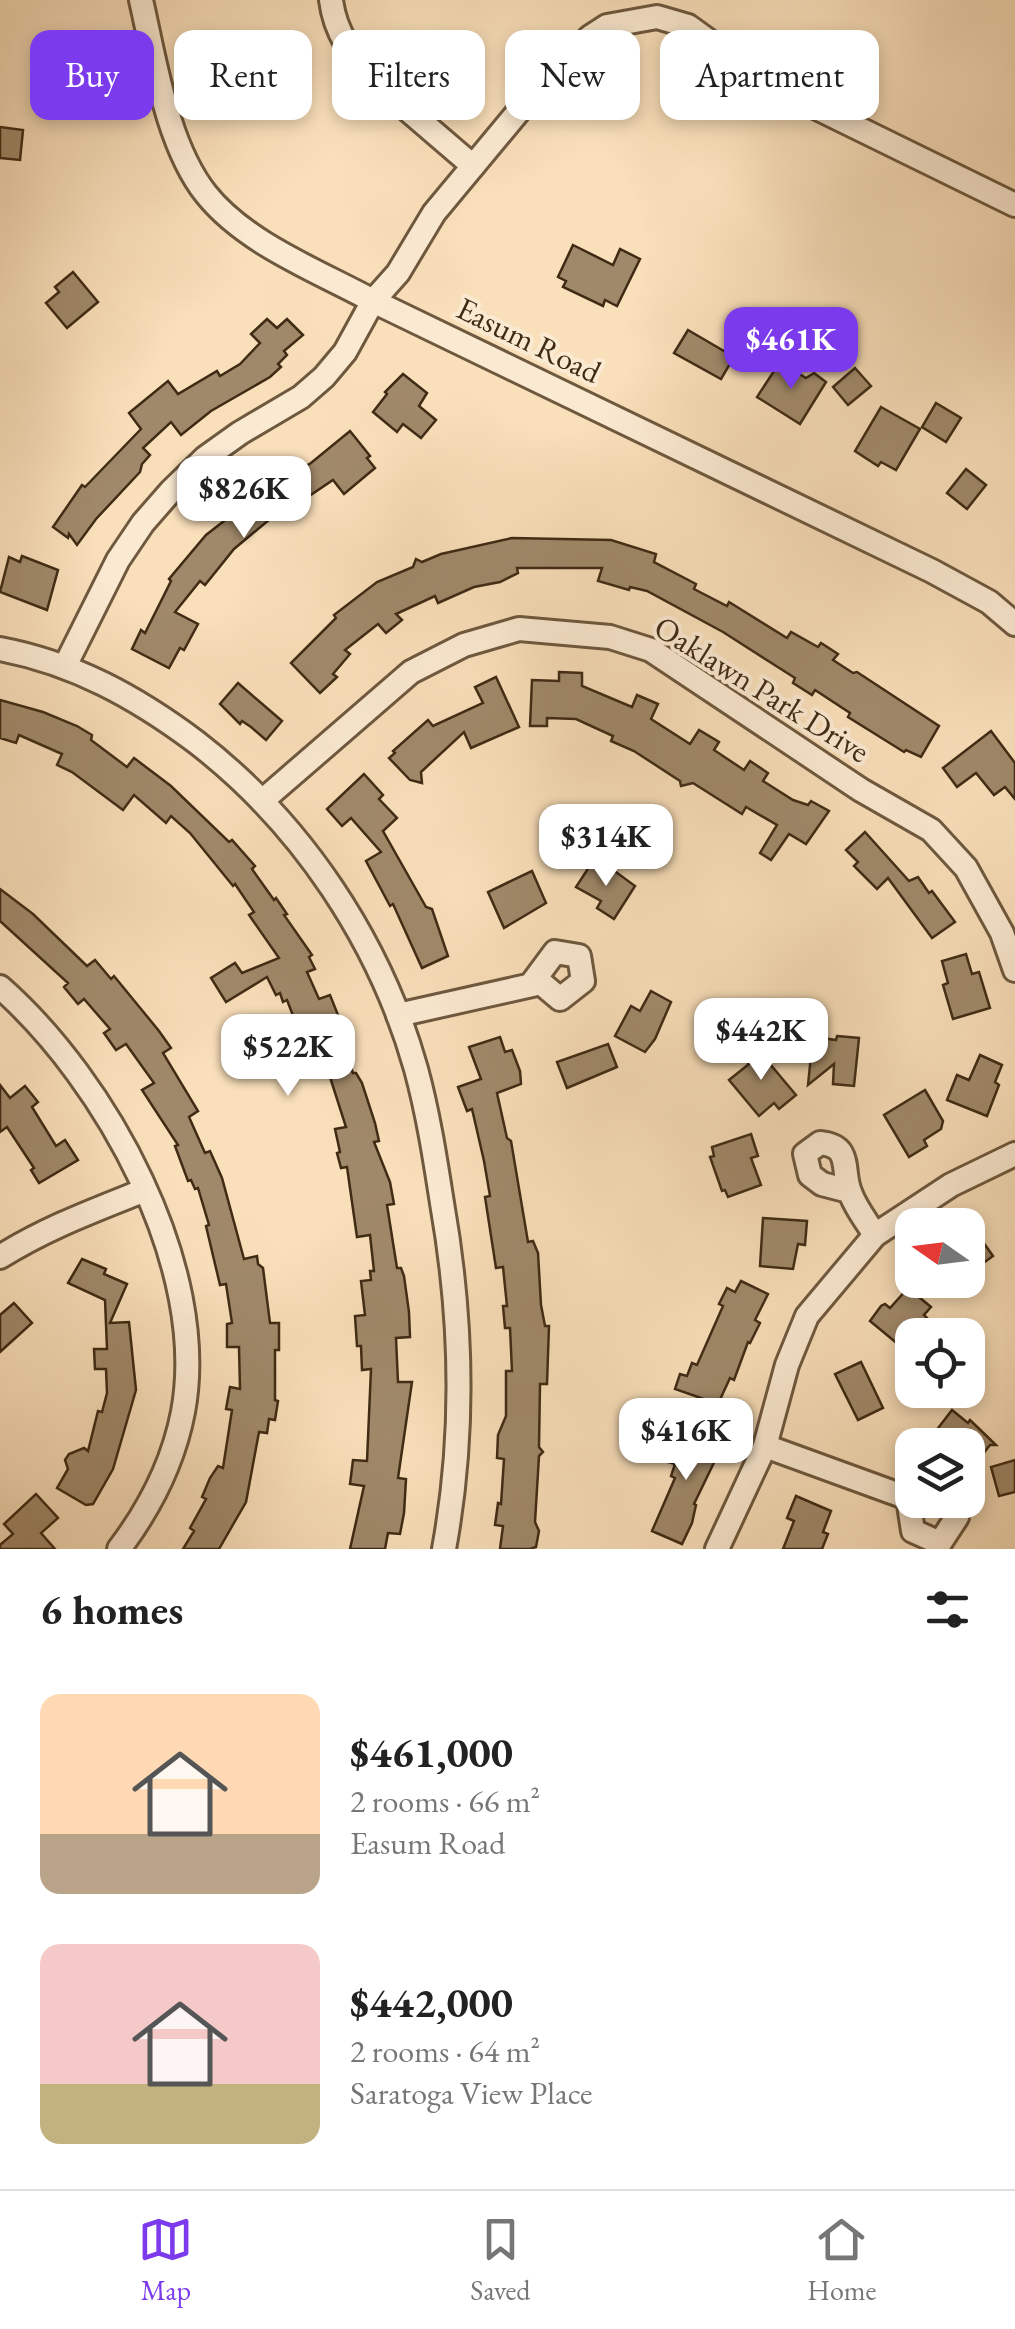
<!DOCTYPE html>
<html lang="en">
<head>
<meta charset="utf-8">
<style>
	body { margin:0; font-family:"EB Garamond",serif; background:#f6f6f6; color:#222; height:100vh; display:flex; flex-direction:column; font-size:38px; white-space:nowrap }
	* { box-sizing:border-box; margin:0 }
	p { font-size:32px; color:#767676 }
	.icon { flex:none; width:55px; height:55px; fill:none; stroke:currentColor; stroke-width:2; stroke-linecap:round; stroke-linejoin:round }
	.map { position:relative; height:1549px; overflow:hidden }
	.details { display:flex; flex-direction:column; background:#fff; flex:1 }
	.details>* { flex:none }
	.hud { position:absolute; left:30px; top:30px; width:955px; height:90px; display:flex; gap:20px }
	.needle { width:65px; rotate:284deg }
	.tools { position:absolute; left:895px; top:1208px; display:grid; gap:20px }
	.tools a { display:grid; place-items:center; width:90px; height:90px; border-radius:20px; background:#fff; box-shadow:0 5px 15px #0003; font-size:50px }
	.price { position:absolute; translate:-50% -85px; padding:0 22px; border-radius:20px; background:#fff; color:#222; font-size:32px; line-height:65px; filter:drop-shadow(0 2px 5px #0008) }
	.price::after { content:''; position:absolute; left:50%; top:60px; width:30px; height:22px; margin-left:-15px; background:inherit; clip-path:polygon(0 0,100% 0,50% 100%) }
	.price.selected { background:#7c3aed; color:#fff }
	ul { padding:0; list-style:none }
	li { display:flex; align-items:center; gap:30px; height:250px; padding:0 40px }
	li span { display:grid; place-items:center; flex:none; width:280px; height:200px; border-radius:20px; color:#555 }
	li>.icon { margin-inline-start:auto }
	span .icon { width:120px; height:120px; fill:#fffc; stroke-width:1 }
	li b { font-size:42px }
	h2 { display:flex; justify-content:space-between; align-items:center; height:120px; padding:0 40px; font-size:42px }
	.tag { padding:0 35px; border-radius:20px; background:#fff; box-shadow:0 5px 15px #0003; font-size:35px; line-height:90px }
	.tag.selected { background:#7c3aed; color:#fff }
	.dock { display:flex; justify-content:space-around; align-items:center; height:140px; border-top:2px solid #e0e0e0; background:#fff; font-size:28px; color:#767676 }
	.dock a { display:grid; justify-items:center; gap:5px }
	.dock .selected { color:#7c3aed }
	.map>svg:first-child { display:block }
	.building { fill:#a0896a; stroke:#3f2b14; stroke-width:2.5 }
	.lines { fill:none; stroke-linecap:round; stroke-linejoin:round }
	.street-casing { stroke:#6e583e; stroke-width:28 }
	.street { stroke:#fbead2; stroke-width:22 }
	.labels { text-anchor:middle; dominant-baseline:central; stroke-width:8; stroke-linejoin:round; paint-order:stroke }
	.street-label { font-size:32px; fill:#3f2b14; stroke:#fbead2 }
</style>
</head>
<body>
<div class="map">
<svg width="1015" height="1549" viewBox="0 0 1015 1549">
	<rect width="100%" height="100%" fill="#f9dfba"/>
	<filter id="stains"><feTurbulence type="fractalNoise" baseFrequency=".002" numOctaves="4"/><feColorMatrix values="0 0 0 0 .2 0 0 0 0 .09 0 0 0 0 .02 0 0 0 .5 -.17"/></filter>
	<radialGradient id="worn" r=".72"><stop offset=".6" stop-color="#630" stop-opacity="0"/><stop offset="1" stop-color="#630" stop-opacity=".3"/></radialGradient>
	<g class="building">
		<polygon points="0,127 23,130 20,160 0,158"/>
		<polygon points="573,245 613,265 620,249 640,259 617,306 605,300 603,306 563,287 566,281 558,277"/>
		<polygon points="73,272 98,302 67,328 46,303 59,292 55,287"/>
		<polygon points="267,319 277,328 287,319 303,335 284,351 287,355 278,364 281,367 270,377 211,411 181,435 171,422 143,448 150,455 142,464 140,472 96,519 77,545 69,534 68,538 53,527 82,485 85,487 141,429 129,413 168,381 178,394 217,371 220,376 240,364 260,343 251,334"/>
		<polygon points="754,320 774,335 759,355 739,340"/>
		<polygon points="688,330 734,357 721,379 674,353"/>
		<polygon points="780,362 806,378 814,373 826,382 800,424 757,397"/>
		<polygon points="855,368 871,386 848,405 833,387"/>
		<polygon points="403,374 427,393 419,406 436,420 421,438 403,424 397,432 373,412 387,394 385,392"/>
		<polygon points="936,403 961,418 946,442 922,427"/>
		<polygon points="881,407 920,429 896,470 881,462 878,466 855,451"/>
		<polygon points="350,431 370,456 367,458 375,468 344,494 333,480 278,517 276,514 234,549 205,585 200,581 175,612 198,624 184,650 180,648 169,668 132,649 141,630 145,633 171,581 169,579 206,535 224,521 222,518 250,495 256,503 281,486 279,482 311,463"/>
		<polygon points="966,469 986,485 967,509 947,493"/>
		<polygon points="512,538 611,540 656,554 654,562 696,584 694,589 727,606 729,602 787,638 791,632 818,647 821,643 838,654 833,660 853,673 857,672 939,726 921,757 906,750 904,752 848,717 850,713 815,690 812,695 793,683 795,678 723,632 647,591 630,587 629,590 598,581 602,568 517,568 518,573 500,582 474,587 438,603 435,596 396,614 402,620 386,633 378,624 345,650 350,654 333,674 337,677 320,693 291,663 336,618 334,615 377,582 413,567 416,559 422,562 441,554"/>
		<polygon points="22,556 58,570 47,610 0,592 9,557 20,562"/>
		<polygon points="559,672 582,673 582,686 632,707 637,695 658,704 651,719 690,744 699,730 719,742 714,750 744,770 750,761 768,773 763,781 793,800 808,805 811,801 829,811 806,844 789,834 771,860 760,853 777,825 746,807 742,814 693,783 681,786 680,781 634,751 611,741 613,736 576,719 547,718 547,726 530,726 532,680 559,681"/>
		<polygon points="496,677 519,727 471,748 464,732 421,772 422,783 410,780 389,758 395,753 393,751 428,720 433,726 483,703 475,687"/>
		<polygon points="238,683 282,721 266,740 251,727 242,721 240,724 220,704"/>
		<polygon points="0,700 43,712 77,726 92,735 91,740 127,767 134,758 171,786 229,842 232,840 255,866 252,869 274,900 276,898 287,914 284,915 312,955 309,957 315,969 307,972 319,999 330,995 338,1015 331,1018 353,1073 356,1073 362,1083 375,1123 379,1141 374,1142 390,1182 394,1204 387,1205 397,1268 401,1268 404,1276 409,1312 410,1337 396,1338 398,1382 412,1382 398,1478 406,1479 404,1513 400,1534 388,1533 385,1549 350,1549 364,1486 350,1484 353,1460 367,1461 371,1369 362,1370 361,1346 357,1346 355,1316 365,1315 361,1281 371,1280 370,1271 374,1271 370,1235 357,1237 347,1167 341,1168 337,1153 340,1152 335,1129 346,1127 322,1052 309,1057 287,1000 283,1002 280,993 276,995 267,977 226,1002 211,978 235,963 242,973 279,958 249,915 254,912 235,884 233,886 190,833 171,816 166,823 134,795 123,810 72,772 57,765 62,754 19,735 16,743 0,738"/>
		<polygon points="991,731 1015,763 1015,799 1005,787 994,795 976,773 957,787 943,768"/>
		<polygon points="364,774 383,795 379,799 397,818 383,831 426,907 432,909 448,956 422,968 393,904 390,906 366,861 381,852 351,818 342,826 327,809"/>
		<polygon points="865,832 909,881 918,877 929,893 932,891 955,922 932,938 888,878 877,889 854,866 858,862 846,850"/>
		<polygon points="591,864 601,870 605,864 635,886 614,919 597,908 601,901 576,887"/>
		<polygon points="532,871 546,903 504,928 488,892"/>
		<polygon points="0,889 33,914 87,966 95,960 111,979 114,976 159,1031 171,1048 163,1053 198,1111 189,1117 205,1153 210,1151 222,1178 244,1259 257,1256 258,1264 263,1268 270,1323 279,1323 279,1350 275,1350 275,1400 278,1401 275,1420 269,1419 267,1433 259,1432 246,1502 219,1549 183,1549 194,1531 190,1528 206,1499 202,1497 210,1478 218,1466 223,1468 232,1410 226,1409 230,1387 240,1389 239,1347 227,1347 227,1324 232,1323 226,1284 220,1285 206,1226 209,1225 198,1188 195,1189 191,1180 188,1181 175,1146 178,1145 142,1090 154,1083 126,1044 116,1050 104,1033 110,1029 84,999 78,1004 64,987 68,983 0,921"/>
		<polygon points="966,954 972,974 979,972 990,1008 953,1019 943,985 948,983 942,961"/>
		<polygon points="651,991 671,1002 655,1039 645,1052 615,1036 631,1006 640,1011"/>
		<polygon points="837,1036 859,1038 854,1086 833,1084 834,1064 808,1085 812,1046 821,1047 822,1038 836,1040"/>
		<polygon points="500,1037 505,1052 512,1050 520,1071 521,1084 497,1093 507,1138 511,1141 528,1242 533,1241 538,1253 541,1305 545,1326 549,1326 547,1384 540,1384 539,1447 543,1452 539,1456 535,1522 539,1531 536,1547 530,1549 500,1549 503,1526 495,1525 498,1503 501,1504 504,1459 497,1458 498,1435 506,1416 506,1371 512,1371 510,1328 505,1328 503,1306 507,1306 503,1267 496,1268 485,1197 490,1196 484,1161 472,1109 467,1111 458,1087 481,1079 469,1047"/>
		<polygon points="608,1044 617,1067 567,1088 557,1062"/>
		<polygon points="754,1045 796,1095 779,1109 774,1103 759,1116 729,1080 749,1064 742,1055"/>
		<polygon points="980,1055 1002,1065 995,1082 999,1085 987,1116 947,1100 957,1075 969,1080"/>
		<polygon points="0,1085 10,1098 25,1086 38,1102 32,1107 56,1146 65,1140 78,1160 39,1183 31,1170 34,1168 7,1127 0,1132"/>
		<polygon points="925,1090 943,1121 941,1129 924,1140 927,1146 909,1157 884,1115"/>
		<polygon points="751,1134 758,1156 751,1158 761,1185 728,1197 725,1190 722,1191 710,1157 714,1156 712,1147"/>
		<polygon points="763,1218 807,1221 805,1245 798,1244 793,1269 760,1266"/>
		<polygon points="968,1221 993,1256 968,1274"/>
		<polygon points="82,1259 106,1269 104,1274 127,1284 110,1323 129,1322 136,1390 113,1469 93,1504 86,1505 57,1488 68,1469 65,1460 69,1454 84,1448 88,1451 98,1411 102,1412 107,1393 106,1369 95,1369 94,1349 107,1349 105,1300 68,1283"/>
		<polygon points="741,1281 768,1294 755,1320 760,1323 750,1343 748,1342 734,1380 730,1378 718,1404 675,1389 680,1374 687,1376 692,1363 697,1365 723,1306 719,1304 727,1288 735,1292"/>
		<polygon points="908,1288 931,1307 924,1315 929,1320 918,1333 913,1329 899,1345 870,1321 881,1306 885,1304 890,1308"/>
		<polygon points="14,1303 32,1323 0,1352 0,1315"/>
		<polygon points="861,1362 883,1408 858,1420 835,1374"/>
		<polygon points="952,1410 968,1423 970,1420 996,1445 990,1445 968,1473 968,1445 951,1445 935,1432"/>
		<polygon points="687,1428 724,1442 694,1504 696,1505 692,1523 682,1544 652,1531 675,1478 671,1476 675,1464 668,1462 678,1437 682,1439"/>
		<polygon points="1015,1460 1015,1492 999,1496 991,1467"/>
		<polygon points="36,1494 58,1518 41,1533 55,1549 0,1549 0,1545 13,1534 4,1524"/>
		<polygon points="796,1496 831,1511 823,1532 828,1534 822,1549 783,1549 794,1521 787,1518"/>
	</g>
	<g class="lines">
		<g class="street-casing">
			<g id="street">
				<path d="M141 0C155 61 167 145 206 194 246 244 318 271 373 301L932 571 989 602 1015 624"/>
				<path d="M331 0C335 33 353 57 374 81L473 166"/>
				<path d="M0 649C74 663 136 697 196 742 301 823 380 941 416 1069 428 1113 435 1158 442 1203 462 1317 465 1435 444 1549"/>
				<polyline points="65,666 118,560 143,523 171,491 205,458 240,433 301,397 324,377 345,352 373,301 398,273 434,213 523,106 590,37 607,26 657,17 688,26 770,85 1015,205"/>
				<polyline points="262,801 411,672 464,645 519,629 610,637 651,650 861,790 931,830 966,868 1002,933 1015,970"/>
				<path d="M0 987C106 1080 210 1268 183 1412 173 1464 150 1508 119 1549"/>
				<polyline points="398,1015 541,983 560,999 583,981 579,956 555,952 532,983"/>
				<path d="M849 1191 822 1184 810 1175 805 1154 820 1143C853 1146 841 1170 850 1192 855 1207 867 1222 875 1235"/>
				<path d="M0 1257C46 1228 95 1210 145 1190"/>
				<polyline points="765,1446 908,1498 913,1531 940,1543 957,1517 945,1500"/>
				<polyline points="717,1549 765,1446 787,1365 807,1316 875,1235 951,1185 1015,1154"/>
			</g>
		</g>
		<use href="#street" class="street"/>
	</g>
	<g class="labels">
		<g class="street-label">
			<text transform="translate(529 340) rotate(26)">Easum Road</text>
			<text transform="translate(762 689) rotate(32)">Oaklawn Park Drive</text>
		</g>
	</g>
	<rect width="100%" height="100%" filter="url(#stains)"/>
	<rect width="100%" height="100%" fill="url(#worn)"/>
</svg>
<div class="tools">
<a><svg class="needle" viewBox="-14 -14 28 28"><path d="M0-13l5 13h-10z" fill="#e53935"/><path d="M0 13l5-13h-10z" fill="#767676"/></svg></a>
<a><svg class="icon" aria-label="locate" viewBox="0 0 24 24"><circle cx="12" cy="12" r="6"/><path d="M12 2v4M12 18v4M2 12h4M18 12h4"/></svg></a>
<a><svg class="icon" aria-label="layers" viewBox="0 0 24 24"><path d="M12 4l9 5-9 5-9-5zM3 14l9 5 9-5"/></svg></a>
</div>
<b class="price selected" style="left:791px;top:392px">$461K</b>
<b class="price" style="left:244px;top:541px">$826K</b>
<b class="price" style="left:606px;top:889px">$314K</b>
<b class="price" style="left:761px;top:1083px">$442K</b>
<b class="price" style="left:288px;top:1099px">$522K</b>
<b class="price" style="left:686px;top:1483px">$416K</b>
<div class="hud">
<a class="tag selected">Buy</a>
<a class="tag">Rent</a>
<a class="tag">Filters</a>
<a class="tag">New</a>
<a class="tag">Apartment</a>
</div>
</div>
<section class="details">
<h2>6 homes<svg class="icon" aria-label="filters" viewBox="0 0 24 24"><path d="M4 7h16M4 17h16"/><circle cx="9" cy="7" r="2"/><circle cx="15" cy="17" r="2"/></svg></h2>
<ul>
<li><span style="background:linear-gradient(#ffd9b3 70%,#b9a48a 0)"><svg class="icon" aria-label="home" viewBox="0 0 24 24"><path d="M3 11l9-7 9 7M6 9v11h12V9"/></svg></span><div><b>$461,000</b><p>2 rooms · 66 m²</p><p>Easum Road</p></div></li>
<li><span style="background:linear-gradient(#f6c9c9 70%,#c2b280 0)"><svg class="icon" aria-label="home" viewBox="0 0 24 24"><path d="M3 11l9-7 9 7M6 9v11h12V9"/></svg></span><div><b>$442,000</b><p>2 rooms · 64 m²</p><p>Saratoga View Place</p></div></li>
</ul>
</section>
<nav class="dock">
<a class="selected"><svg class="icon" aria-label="map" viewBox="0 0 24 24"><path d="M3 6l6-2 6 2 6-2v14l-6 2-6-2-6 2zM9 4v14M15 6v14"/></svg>Map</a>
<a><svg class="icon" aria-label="saved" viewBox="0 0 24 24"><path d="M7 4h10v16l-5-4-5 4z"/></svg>Saved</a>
<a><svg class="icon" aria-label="home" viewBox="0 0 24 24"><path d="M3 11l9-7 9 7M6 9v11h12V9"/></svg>Home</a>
</nav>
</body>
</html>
